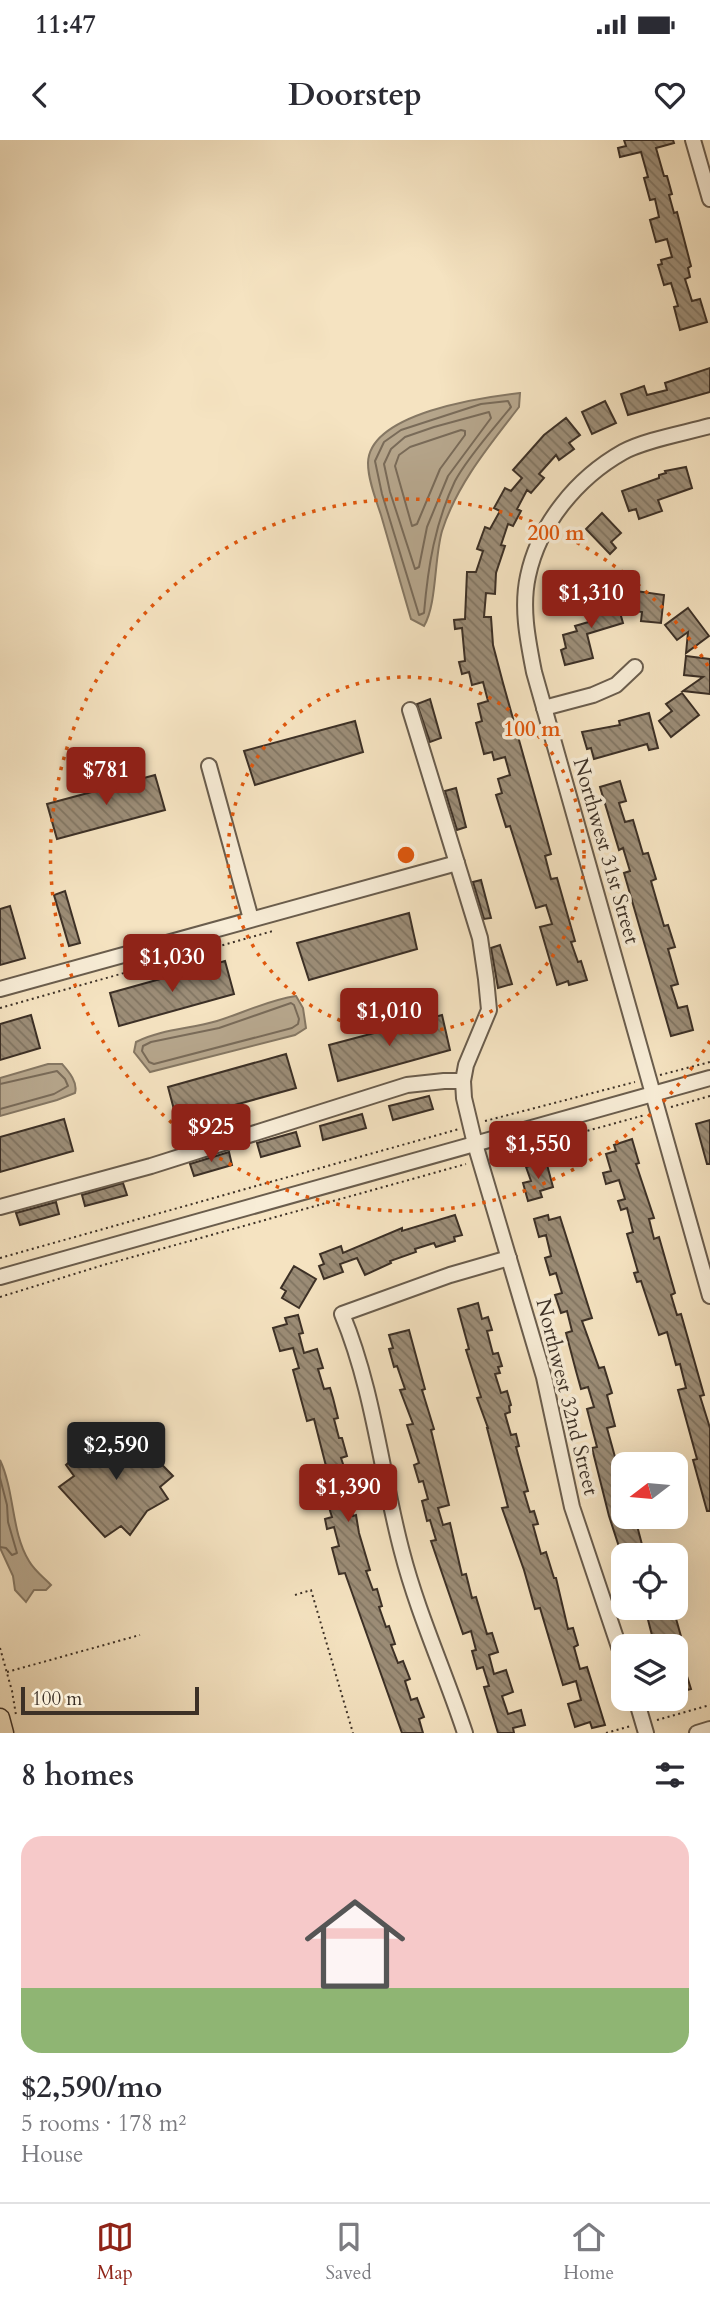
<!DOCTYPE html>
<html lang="en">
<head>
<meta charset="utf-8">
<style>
	body { margin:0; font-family:Cardo,serif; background:#f7f7f7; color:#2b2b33; height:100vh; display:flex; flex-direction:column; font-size:26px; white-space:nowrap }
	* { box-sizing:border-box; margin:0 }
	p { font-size:23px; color:#7c7c81 }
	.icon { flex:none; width:38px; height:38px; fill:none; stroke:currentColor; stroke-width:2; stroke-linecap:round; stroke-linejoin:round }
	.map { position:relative; height:1593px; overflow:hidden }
	.side { display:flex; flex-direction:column; background:#fff; flex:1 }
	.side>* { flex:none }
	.needle { width:46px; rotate:254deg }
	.buttons { position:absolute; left:611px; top:1312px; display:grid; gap:14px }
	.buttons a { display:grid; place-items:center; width:77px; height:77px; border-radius:14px; background:#fff; box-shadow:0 7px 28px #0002; font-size:35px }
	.scale { position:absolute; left:21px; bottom:18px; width:178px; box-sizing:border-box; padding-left:7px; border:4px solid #3c3026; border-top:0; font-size:19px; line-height:24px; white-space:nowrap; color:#3c3026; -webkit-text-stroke:5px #f8edd7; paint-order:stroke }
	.price { position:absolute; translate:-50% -60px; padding:0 16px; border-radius:7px; background:#8f2418; color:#fff; font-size:23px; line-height:46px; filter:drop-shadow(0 2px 4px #0008) }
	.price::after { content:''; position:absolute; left:50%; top:42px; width:21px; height:16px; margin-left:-10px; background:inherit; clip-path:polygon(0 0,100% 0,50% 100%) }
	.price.on { background:#222; color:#fff }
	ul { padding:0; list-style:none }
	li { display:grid; align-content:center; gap:14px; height:371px; padding:0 21px }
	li+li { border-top:2px solid #e1e1e2 }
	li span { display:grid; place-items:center; height:217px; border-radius:21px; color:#555 }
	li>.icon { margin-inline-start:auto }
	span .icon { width:126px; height:126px; fill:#fffc; stroke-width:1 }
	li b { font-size:30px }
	h2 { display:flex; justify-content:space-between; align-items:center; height:84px; padding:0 21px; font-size:30px }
	.status { display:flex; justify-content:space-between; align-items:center; height:49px; padding:0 35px; background:#fff; direction:ltr }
	.status svg { height:19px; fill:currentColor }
	header { display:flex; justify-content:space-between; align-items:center; height:91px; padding:0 21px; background:#fff; font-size:32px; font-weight:800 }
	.tab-bar { display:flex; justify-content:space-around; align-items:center; height:98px; border-top:2px solid #e1e1e2; background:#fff; font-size:19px; color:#7c7c81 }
	.tab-bar a { display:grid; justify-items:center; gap:4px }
	.tab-bar .on { color:#8f2418 }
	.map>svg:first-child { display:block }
	.water { fill:#b6a68c; stroke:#857763; stroke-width:2 }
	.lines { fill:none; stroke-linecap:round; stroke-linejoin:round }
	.shore { stroke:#796b59; stroke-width:2 }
	.building { fill:url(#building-back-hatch); stroke:#3c3026; stroke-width:2 }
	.minor-casing { stroke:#6a5d4d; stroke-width:18 }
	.major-casing { stroke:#3c3026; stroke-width:21 }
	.path { stroke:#3c3026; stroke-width:2; stroke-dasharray:2 3.5; stroke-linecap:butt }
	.minor { stroke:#f8edd7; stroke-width:14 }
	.major { stroke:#f5e3c1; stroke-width:18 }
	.ring { fill:none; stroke:#df570d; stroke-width:3.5; stroke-dasharray:3.5 7 }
	.labels { text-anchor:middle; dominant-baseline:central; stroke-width:7; stroke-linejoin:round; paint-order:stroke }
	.street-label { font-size:21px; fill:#3c3026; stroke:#f8edd7 }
	.centre { fill:#df570d; stroke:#f8edd7; stroke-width:3.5 }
	.ring-label { font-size:21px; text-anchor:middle; font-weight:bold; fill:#df570d; stroke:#f8edd7; stroke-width:7; stroke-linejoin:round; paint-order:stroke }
</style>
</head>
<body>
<div class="status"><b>11:47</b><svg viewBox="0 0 49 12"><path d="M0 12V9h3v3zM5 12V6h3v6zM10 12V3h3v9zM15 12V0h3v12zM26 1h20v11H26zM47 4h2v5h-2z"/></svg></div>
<header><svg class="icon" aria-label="back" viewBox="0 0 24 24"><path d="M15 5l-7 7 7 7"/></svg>Doorstep<svg class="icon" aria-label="heart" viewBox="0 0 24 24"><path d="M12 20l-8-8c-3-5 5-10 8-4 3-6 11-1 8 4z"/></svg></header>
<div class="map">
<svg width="710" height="1593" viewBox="0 0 710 1593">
	<defs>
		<pattern id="building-back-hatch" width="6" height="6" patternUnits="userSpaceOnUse" patternTransform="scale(1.75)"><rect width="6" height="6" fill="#9c8d77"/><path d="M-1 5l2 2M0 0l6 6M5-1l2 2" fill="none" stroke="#807461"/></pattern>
	</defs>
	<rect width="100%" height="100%" fill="#f5e3c1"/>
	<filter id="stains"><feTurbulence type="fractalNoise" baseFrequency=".00286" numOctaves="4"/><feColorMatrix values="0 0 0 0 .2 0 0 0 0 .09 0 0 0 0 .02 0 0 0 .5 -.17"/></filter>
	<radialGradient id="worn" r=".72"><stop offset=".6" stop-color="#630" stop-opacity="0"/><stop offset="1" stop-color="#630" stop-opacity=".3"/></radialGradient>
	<g class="water">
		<path d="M520 253 519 267C489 306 457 344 442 391 434 419 437 464 424 486L411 479C401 445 391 410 381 375 376 360 368 340 368 323 369 273 483 257 520 253Z"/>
		<path d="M296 856 303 868 306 888 295 895 150 932 134 912 136 902C162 889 190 889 217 881 243 873 268 860 296 856Z"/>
		<path d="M48 924H62C69 932 78 942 75 953L57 960 0 976V938Z"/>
		<path d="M0 1320C15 1352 11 1392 29 1421 34 1430 43 1437 51 1445L46 1450H34L26 1462 15 1450 13 1436 0 1408Z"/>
	</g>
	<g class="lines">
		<g class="shore">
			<path d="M508 261 511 267C494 288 467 318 455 341 435 383 428 426 424 473L419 475 382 354 375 321 384 302 401 290 481 264Z"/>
			<polygon points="489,272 491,278 448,336 427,387 419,427 415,429 390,352 384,324 391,309 405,297 434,287"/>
			<polygon points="461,290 465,291 465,295 440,329 417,384 412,386 395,326 399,315 410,307"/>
			<polygon points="291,863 294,865 299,879 298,884 292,888 154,924 149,922 142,911 143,906 151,902 219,888"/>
			<polyline points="0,944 57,931 65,939 68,946 54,954 0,969"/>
			<polyline points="0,1338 7,1365 8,1382 17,1413 12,1415 6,1408 0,1407"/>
		</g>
	</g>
	<g class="building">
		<polygon points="624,0 673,0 674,3 656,8 664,36 667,36 672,54 669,55 674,73 677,72 691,126 688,128 690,137 685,139 692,161 700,159 707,182 680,190 674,167 678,166 671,143 664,145 658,125 662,124 661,120 672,117 667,99 656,102 650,80 659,77 655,59 650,60 644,38 648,37 641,12 620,17 618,8 626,6"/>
		<polygon points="710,228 710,252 628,275 621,254 644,246 647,255 667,250 665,243"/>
		<polygon points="605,261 616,283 592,294 582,272"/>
		<polygon points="566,278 580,295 569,303 574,309 559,320 556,315 539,334 544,338 531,353 527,350 517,369 521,371 513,386 508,384 501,405 505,406 496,433 495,454 486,453 484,477 491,477 493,505 503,543 551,714 545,716 551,739 557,738 575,801 571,802 578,822 581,821 587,840 569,845 568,841 557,845 540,787 552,784 546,765 536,768 510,686 506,687 496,655 502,653 498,639 510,635 505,617 494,620 492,612 484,614 476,583 482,581 478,564 488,561 483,542 472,545 469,532 462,534 459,522 465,521 462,488 455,489 454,480 465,479 467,432 476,432 483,411 477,409 485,387 490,389 500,371 494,368 505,348 511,351 522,338 513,330 544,295"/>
		<polygon points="686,327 692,348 658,360 662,371 639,379 636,369 629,371 622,351 659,338 659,335 666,333 665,331"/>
		<polygon points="602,373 621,393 611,402 616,408 610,414 586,389"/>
		<polygon points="629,450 664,455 661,483 641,481 642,472 627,470"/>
		<polygon points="615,455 623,483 587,494 593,518 565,525 561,510 566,508 563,495 577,491 575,486 592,481 590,474 595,472 592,462"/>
		<polygon points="688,468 709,496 686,513 688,492 677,500 665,485"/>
		<polygon points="686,516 710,519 710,554 683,551 703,537 684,535"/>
		<polygon points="682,553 699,575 671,597 659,581 672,571 666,564"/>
		<polygon points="430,559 441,598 430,602 417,564"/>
		<polygon points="649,573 658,608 649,610 647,604 594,619 591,608 587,609 582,592 620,585 619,581"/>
		<polygon points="355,581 363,612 255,645 244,611"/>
		<polygon points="155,635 165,670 57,699 47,664"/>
		<polygon points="620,641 626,661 619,663 625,682 633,680 643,714 648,713 656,739 651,741 664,786 668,785 675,807 668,809 678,844 671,846 678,868 687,866 693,890 671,896 624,733 630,731 623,708 619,710 600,647"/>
		<polygon points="456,648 466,687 457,690 445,651"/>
		<polygon points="481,740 491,778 484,779 473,742"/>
		<polygon points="65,751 80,803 69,806 54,755"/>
		<polygon points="10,766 25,818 0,825 0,769"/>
		<polygon points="409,773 417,809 309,840 297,803"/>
		<polygon points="500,805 512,844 498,848 491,808"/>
		<polygon points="225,821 234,854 119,886 110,853"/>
		<polygon points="31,875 40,908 0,920 0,884"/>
		<polygon points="442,875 450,910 338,941 329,905"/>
		<polygon points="286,914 296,948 177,981 168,947"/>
		<polygon points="429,956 433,969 393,980 389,966"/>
		<polygon points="362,974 366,988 323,1000 320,986"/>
		<polygon points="64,979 73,1011 0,1032 0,997"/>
		<polygon points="710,980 710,1024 707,1024 696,984"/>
		<polygon points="296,992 300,1006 261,1017 257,1003"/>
		<polygon points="632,999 639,1023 636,1024 654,1078 649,1079 654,1099 659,1097 675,1153 671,1155 677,1175 681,1174 704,1255 700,1256 710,1288 710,1371 707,1371 693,1320 697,1319 678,1250 686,1248 680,1224 676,1225 667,1192 659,1195 641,1141 637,1142 634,1133 638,1132 627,1094 633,1092 627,1068 621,1070 618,1061 625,1059 619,1040 606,1044 603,1033 611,1031 606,1014 616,1011 614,1005"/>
		<polygon points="229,1012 232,1025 194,1036 190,1024"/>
		<polygon points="546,1021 553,1047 540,1051 542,1057 528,1061 523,1043 531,1041 526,1027"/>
		<polygon points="123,1043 127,1055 85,1066 82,1055"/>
		<polygon points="56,1062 59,1074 20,1085 16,1073"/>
		<polygon points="455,1075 462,1095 454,1097 455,1101 436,1107 434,1103 415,1109 416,1112 390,1121 391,1123 365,1135 357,1118 340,1124 343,1132 324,1139 319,1126 324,1124 320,1114 341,1106 343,1113 402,1088 402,1091"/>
		<polygon points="548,1075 549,1080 560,1077 592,1178 582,1181 599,1228 604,1227 612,1253 607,1255 615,1286 607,1288 623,1346 623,1382 635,1378 645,1416 622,1416 609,1376 592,1308 597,1307 587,1269 594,1267 588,1247 581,1249 576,1231 566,1193 572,1191 567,1171 561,1173 555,1155 562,1153 556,1133 550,1135 545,1118 551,1116 546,1095 539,1097 534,1079"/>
		<polygon points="294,1126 316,1139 299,1168 282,1158 286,1151 281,1148"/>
		<polygon points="478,1163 482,1179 488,1177 492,1190 487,1191 493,1214 498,1213 502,1226 498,1227 500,1233 495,1234 501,1253 507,1251 511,1265 509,1266 510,1272 505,1274 511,1295 516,1294 519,1306 516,1307 528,1351 524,1352 530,1372 534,1371 538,1384 533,1385 541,1414 546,1412 554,1438 556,1438 568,1489 573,1488 578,1505 574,1507 580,1529 587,1527 605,1585 592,1588 590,1582 575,1587 568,1564 581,1560 576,1541 563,1545 540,1468 535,1469 524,1430 502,1368 508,1367 487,1288 488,1288 477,1258 481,1257 466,1210 469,1209 458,1169"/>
		<polygon points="298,1175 303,1193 299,1194 304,1213 317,1209 323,1228 318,1229 324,1249 330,1248 333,1258 338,1278 334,1279 339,1298 342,1298 347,1316 341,1318 353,1354 348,1355 353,1376 356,1375 359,1393 370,1430 366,1431 373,1450 377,1449 382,1466 379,1467 386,1487 389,1486 395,1504 391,1505 398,1523 403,1521 410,1539 405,1541 411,1560 417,1558 424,1577 419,1579 423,1593 402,1593 345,1433 339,1434 332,1408 339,1406 334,1387 327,1389 325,1379 332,1377 318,1332 327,1330 314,1279 307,1281 293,1230 299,1228 293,1208 280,1211 273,1188 287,1184 285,1178"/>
		<polygon points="409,1190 425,1249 422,1250 434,1289 431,1290 449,1365 438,1368 443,1385 450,1383 462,1435 466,1434 472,1458 476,1457 487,1494 492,1493 498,1512 489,1515 494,1534 506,1530 513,1552 502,1556 508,1574 521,1570 525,1585 513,1588 514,1593 498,1593 484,1547 489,1546 483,1527 477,1529 472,1511 476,1510 471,1491 463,1494 431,1401 436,1400 430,1380 427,1381 422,1361 428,1359 423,1341 419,1342 414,1325 419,1323 407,1285 413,1284 400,1250 405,1249 397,1226 394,1227 389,1209 393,1208 389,1195"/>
		<polygon points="126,1288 173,1336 160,1347 168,1359 147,1371 130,1395 121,1386 105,1397 59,1347 74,1336 66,1325 104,1290 112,1299"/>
		<polygon points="645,1468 673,1468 684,1507 678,1507 691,1549 676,1553 676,1507 655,1507"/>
	</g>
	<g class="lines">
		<g class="minor-casing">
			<g id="minor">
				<polyline points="693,0 710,59"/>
				<path d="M710 286C685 293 645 300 623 312 577 338 539 384 528 436 521 468 528 501 534 532L710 1156"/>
				<polyline points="544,568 593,555 616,545 635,527"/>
				<polyline points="410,570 480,798 486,839 489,870 466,925 463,941 464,958 475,1004 544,1237 572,1367 623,1519"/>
				<polyline points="209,626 251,779"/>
				<polyline points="0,849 457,723"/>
				<polyline points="0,1067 151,1026 407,945 444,941 463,941"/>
				<polyline points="0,1137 710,938"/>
				<polyline points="636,1559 646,1593"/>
				<path d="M465 1593C445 1532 418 1474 402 1412 381 1333 374 1251 342 1174L450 1135 509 1118"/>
				<polyline points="697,1593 710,1589"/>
			</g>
		</g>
		<g class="major-casing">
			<polyline id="major" points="0,1578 4,1593"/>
		</g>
		<g class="path">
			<polyline points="0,868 273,791"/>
			<polyline points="660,935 710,922"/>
			<polyline points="671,967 710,956"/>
			<polyline points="485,981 635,942"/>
			<polyline points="492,1017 645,975"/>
			<polyline points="0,1118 459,989"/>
			<polyline points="0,1157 100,1126 466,1024"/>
			<polyline points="295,1455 311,1450 353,1593"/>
			<polyline points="0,1508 12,1551 16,1575"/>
			<polyline points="7,1532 140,1495"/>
			<polyline points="657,1580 710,1565"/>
			<polyline points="606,1593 631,1586"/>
		</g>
		<use href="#minor" class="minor"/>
		<use href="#major" class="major"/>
	</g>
	<g class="ring">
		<circle cx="406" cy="715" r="178"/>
		<path d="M710 901A356 356 0 1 1 710 529"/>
	</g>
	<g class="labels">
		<g class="street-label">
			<text transform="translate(606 711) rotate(74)">Northwest 31st Street</text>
			<text transform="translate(567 1257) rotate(76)">Northwest 32nd Street</text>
		</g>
	</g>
	<circle cx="406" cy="715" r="10" class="centre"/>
	<g class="ring-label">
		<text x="556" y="400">200 m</text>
		<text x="532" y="596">100 m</text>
	</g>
	<rect width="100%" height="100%" filter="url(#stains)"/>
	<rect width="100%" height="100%" fill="url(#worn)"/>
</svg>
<div class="buttons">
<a><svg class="needle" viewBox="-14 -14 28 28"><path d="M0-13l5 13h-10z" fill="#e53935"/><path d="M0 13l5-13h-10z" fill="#7c7c81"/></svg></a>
<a><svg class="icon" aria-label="locate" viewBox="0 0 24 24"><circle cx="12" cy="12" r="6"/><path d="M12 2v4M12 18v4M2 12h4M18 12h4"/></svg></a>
<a><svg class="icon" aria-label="layers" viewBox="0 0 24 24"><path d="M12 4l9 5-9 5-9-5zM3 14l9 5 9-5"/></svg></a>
</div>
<div class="scale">100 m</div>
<b class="price" style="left:591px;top:490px">$1,310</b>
<b class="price" style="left:106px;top:667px">$781</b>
<b class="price" style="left:172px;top:854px">$1,030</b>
<b class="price" style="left:389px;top:908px">$1,010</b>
<b class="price" style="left:211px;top:1024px">$925</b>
<b class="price" style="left:538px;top:1041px">$1,550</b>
<b class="price on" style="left:116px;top:1342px">$2,590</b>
<b class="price" style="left:348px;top:1384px">$1,390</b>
</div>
<section class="side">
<h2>8 homes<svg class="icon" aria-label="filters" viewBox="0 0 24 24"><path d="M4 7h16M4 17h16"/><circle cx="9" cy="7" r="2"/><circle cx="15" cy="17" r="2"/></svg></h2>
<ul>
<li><span style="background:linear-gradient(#f6c9c9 70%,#8fb573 0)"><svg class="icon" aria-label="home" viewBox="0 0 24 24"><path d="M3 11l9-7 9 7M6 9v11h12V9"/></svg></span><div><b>$2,590/mo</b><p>5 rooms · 178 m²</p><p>House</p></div></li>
</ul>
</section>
<nav class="tab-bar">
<a class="on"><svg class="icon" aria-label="map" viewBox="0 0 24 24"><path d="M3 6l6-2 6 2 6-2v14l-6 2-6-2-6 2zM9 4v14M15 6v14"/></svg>Map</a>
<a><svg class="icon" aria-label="saved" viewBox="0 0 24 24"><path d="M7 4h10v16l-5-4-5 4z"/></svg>Saved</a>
<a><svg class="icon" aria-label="home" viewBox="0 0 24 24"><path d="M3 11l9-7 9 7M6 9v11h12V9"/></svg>Home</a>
</nav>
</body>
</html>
